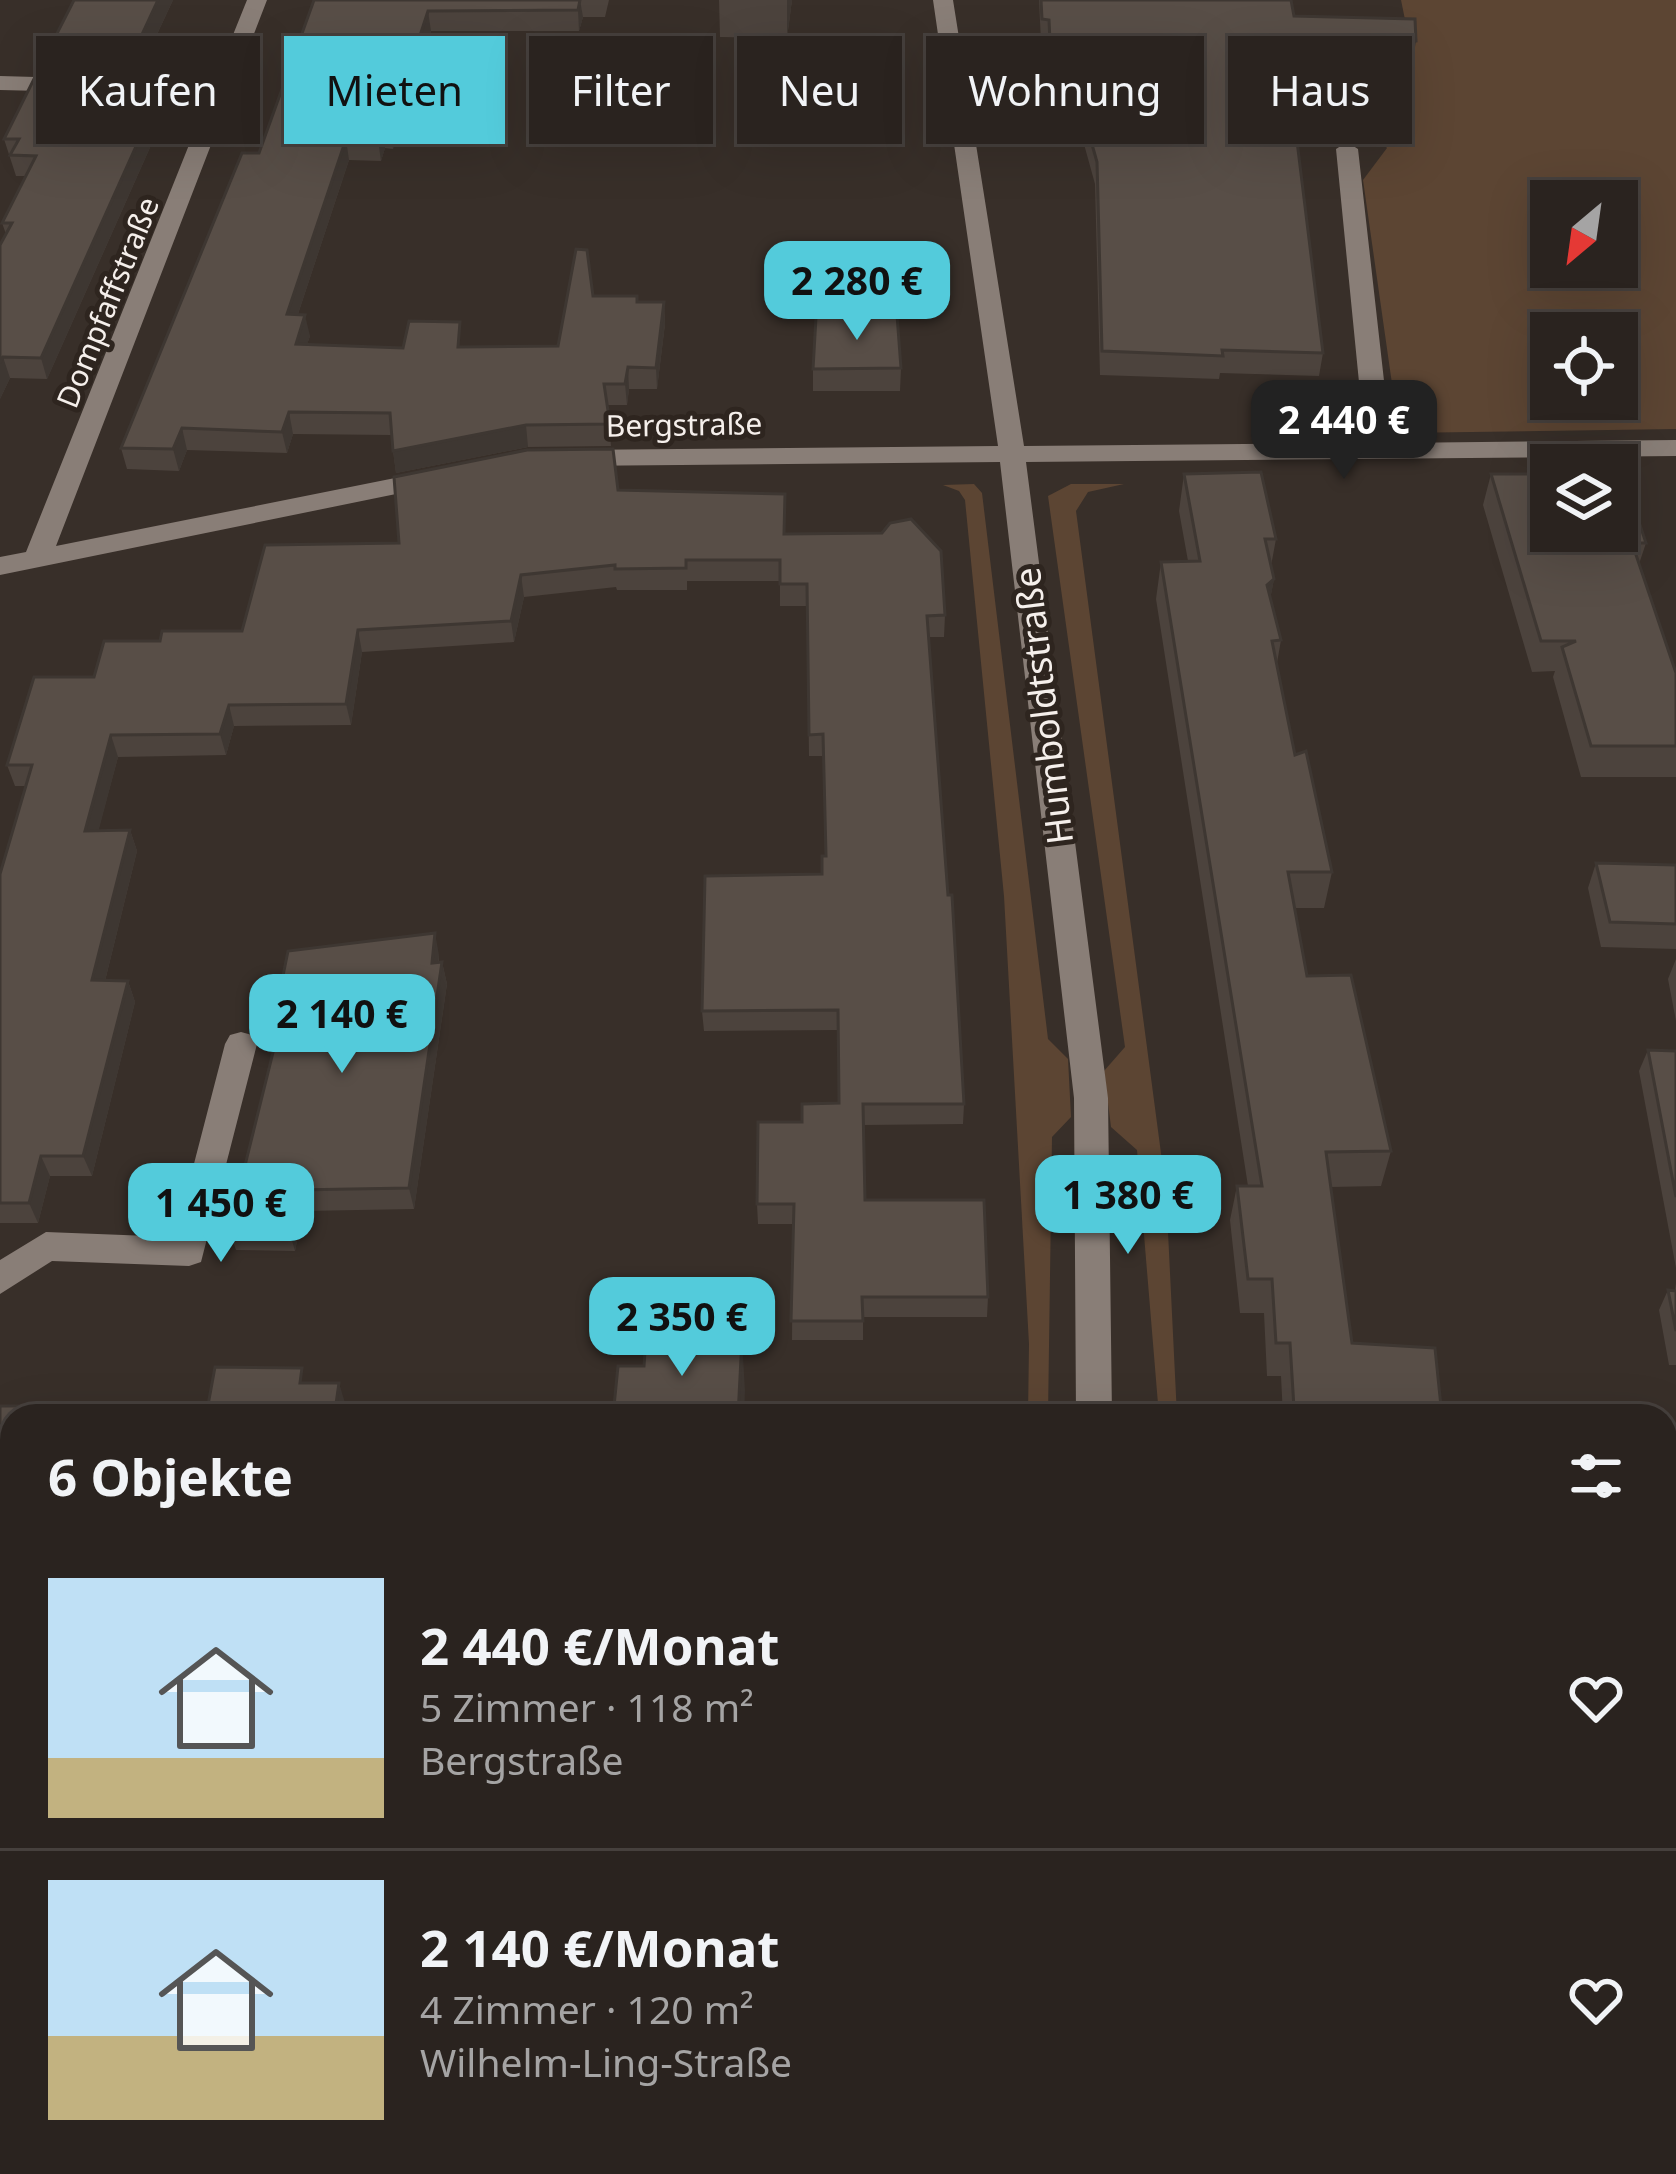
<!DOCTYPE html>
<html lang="de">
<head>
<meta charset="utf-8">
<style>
	body { margin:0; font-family:"Noto Sans",sans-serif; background:#322b28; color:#f1f3f6; height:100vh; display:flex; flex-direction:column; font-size:45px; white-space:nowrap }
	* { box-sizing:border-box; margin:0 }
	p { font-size:39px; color:#a5a4a4 }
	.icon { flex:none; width:66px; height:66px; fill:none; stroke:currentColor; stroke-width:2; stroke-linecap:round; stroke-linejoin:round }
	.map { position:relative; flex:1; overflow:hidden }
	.details { position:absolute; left:0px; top:1404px; width:1677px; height:771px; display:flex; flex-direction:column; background:#2a231f; border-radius:36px 36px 0 0; box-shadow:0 12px 48px #0002,0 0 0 3px #46403d }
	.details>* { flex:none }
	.guide { position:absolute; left:36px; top:36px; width:1605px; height:108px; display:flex; gap:24px }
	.needle { width:78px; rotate:209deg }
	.tools { position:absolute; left:1530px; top:180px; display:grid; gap:24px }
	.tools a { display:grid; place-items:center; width:108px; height:108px; border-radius:0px; background:#2a231f; box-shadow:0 12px 48px #0002,0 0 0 3px #46403d; font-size:60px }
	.price { position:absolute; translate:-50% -102px; padding:0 27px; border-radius:24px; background:#53cbdb; color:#111; font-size:39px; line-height:78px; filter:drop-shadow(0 3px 6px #0008) }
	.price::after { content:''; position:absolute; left:50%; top:72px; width:36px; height:27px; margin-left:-18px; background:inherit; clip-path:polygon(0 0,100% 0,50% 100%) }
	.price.on { background:#222; color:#fff }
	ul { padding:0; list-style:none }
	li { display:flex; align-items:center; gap:36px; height:300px; padding:0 48px }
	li+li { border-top:3px solid #46403d }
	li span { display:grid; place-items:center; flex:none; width:336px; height:240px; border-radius:0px; color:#555 }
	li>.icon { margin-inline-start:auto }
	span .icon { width:144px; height:144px; fill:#fffc; stroke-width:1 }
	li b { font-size:51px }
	h2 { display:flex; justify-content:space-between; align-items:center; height:144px; padding:0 48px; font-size:51px }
	.chip { padding:0 42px; border-radius:0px; background:#2a231f; box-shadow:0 12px 48px #0002,0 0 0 3px #46403d; font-size:42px; line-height:108px }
	.chip.on { background:#53cbdb; color:#111 }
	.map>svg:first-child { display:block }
	.green { fill:#5c4533; fill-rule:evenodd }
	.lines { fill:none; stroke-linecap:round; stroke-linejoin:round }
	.minor { fill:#897e77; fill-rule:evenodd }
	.wall { fill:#4c433d }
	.shaded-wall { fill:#3e3732 }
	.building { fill:#584e47; stroke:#3e3732; stroke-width:3 }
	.labels { text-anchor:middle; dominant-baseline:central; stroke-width:10; stroke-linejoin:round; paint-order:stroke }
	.far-street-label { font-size:30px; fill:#f5efeb; stroke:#2e251f }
	.street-label { font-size:36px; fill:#f5efeb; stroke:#2e251f }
</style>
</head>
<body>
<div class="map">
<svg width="1676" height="2174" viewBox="0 0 1676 2174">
	<rect width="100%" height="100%" fill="#382f29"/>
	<g class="green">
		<path d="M1401 0H1676V429L1399 433 1363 180 1387 148 1377 136 1353 129 1395 131 1382 59H1413ZM1551 201H1617V267H1551ZM1551 333H1617V399H1551Z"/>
		<polygon points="974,484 982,493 1048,1039 1068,1059 1071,1117 1052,1137 1048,1416 1028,1416 1029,1344 1004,896 965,500 959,491 943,485"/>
		<polygon points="1071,484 1124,484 1088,492 1076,511 1166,1191 1177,1416 1159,1416 1137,1150 1111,1127 1104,1071 1125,1047 1048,496"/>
	</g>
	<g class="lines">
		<g class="minor">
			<polygon points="247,0 267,0 56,546 440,469 453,477 440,485 0,575 0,557 26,552 209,95 0,90 0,76 214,82"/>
			<polygon points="933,0 953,0 1024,446 1365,443 1336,149 1347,142 1358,149 1391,443 1676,440 1676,456 1026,462 1108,1098 1112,1416 1076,1416 1074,1098 1000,462 568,466 555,458 568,450 998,446"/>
			<polygon points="241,1032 252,1035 257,1044 201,1262 189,1266 52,1261 0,1294 0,1260 46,1232 175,1237 225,1044 230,1035"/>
			<rect x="1079" y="2163" width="46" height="11"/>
		</g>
	</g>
	<g class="wall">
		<polygon points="173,0 138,75 53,73 48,51"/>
		<polygon points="314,0 609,0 605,17 583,17 579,31 431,31 393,149 385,148 381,161 349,160 298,314 310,336 307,344 403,348 558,346 593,296 638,302 664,302 665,324 657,389 629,389 627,405 607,405 611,446 528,447 396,473 391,435 293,434 287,453 187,450 179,471 127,469 121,448 259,153"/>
		<polygon points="719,0 792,0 787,38 720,37"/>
		<polygon points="1039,0 1291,0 1294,16 1416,41 1412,63 1299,84 1295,106 1293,106 1323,353 1319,376 1220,373 1219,379 1100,375 1095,184 1061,61 1048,64 1048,42 1041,42"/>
		<polygon points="127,98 126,100 160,125 47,379 10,378 0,399 6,234 2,223 26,176 16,176 4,139"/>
		<polygon points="901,368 900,391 813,391 813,369"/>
		<polygon points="1184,474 1276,539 1271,566 1274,579 1270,599 1281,640 1277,663 1295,755 1332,872 1324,908 1294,908 1307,976 1391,1151 1381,1186 1331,1187 1352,1343 1442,1416 1283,1416 1281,1376 1267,1376 1264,1313 1240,1313 1230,1220 1237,1186 1248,1186 1156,599 1161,562 1188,561 1179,511"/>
		<polygon points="1491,474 1551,531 1646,543 1639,564 1676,673 1676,777 1581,777 1553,677 1555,671 1532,672 1483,505"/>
		<polygon points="618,490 785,534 945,615 944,637 929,637 964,1104 963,1124 864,1125 865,1200 988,1297 987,1317 863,1317 863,1340 792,1340 793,1224 758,1224 757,1204 802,1122 839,1103 838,1030 704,1031 702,1011 822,874 825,856 823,756 809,756 807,606 780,606 780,581 687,581 687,590 617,590 616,587 524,597 514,642 362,652 351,725 234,726 226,755 118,757 98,831 130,830 137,851 105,981 128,981 135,1002 92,1176 50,1176 38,1223 0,1223 0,874 26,786 15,786 7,765 94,677 160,641 242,631 399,543"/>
		<polygon points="1596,863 1676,865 1676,949 1601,947 1588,888"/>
		<polygon points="439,955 439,963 442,962 447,984 414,1209 303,1211 295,1251 236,1250 229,1230 276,1037 273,1025"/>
		<polygon points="1676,959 1676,1021 1668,979"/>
		<polygon points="1648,1050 1676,1051 1676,1268 1639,1071"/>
		<polygon points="1676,1283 1676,1365 1669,1365 1659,1310 1668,1290 1675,1291"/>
		<polygon points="0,1406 12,1416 12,1613 0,1612"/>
		<rect x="0" y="1750" width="12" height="166"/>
	</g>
	<g class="shaded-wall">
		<polygon points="158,0 173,0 138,75 133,54"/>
		<polygon points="580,0 583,17 579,31 578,10"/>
		<polygon points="787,0 792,0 787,38"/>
		<polygon points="428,11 431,31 393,149 390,128"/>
		<polygon points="1062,38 1061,61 1048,64 1050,42"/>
		<polygon points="1416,41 1412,63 1299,84 1297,63"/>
		<polygon points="122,77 127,98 116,119 111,99"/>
		<polygon points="155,104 160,125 47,379 41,358"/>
		<polygon points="382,127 385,148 381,161 378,140"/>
		<polygon points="346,139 349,160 291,335 287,314"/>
		<polygon points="664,302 665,324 657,389 656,368"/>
		<polygon points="305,315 310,336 300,365 296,344"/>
		<polygon points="3,357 10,378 0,399 0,363"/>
		<polygon points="628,367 629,389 627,405 625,384"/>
		<polygon points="289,412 293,434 287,453 282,432"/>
		<polygon points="526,425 528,447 396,473 393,451"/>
		<polygon points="182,428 187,450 179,471 173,449"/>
		<polygon points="521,575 524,597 514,642 511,621"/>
		<polygon points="1274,579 1267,616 1267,585"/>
		<polygon points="358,630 362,652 351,725 346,704"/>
		<polygon points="229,705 234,726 226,755 220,734"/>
		<polygon points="111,735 118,757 93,852 85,831"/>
		<polygon points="130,830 137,851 100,1001 92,980"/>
		<polygon points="435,933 439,955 437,984 432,963"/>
		<polygon points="442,962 447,984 414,1209 409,1188"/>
		<polygon points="128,981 135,1002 92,1176 83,1156"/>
		<polygon points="41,1156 50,1176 38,1223 29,1203"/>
		<polygon points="296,1190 303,1211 295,1251 289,1230"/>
		<polygon points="742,1339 745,1391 744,1416 738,1416"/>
		<polygon points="339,1383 349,1416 338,1416 336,1404"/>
	</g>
	<g class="building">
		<polygon points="74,0 158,0 133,54 48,51"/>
		<polygon points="314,0 580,0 578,10 428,11 390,128 382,127 378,140 346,139 287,314 305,315 296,344 403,348 409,321 460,322 458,347 558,346 576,249 587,250 593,296 637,296 637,302 664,302 656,368 628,367 625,384 604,384 610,424 526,425 393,451 390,413 289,412 282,432 182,428 173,449 121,448 242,153 259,153"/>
		<polygon points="1041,0 1291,0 1294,16 1415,19 1416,41 1297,63 1299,84 1290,84 1323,353 1222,350 1223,356 1102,351 1097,162 1062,38 1050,42 1049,20 1042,19"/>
		<polygon points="36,75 122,77 111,99 155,104 41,358 3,357 0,363 0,245 12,223 2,223 36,156 10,155 19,139 4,139"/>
		<polygon points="897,315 901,368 813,369 816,317"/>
		<polygon points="613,449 618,490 785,494 784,534 882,533 890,523 911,519 941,551 945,615 927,616 948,895 952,895 964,1104 863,1104 865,1200 984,1200 988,1297 862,1297 863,1321 791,1321 794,1204 757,1204 758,1122 802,1122 802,1104 839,1103 838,1010 702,1011 705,876 822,874 822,856 826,856 823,734 809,735 807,584 780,584 780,560 686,560 686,568 615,569 615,565 521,575 511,621 358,630 346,704 229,705 220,734 111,735 85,831 130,830 92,980 128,981 83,1156 41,1156 29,1203 0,1203 0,874 32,765 7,765 34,677 94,677 104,641 160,641 162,631 242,631 265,545 399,543 394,477 527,450"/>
		<polygon points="1261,472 1276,539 1265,539 1274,579 1267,585 1281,640 1272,641 1295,755 1306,751 1332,872 1288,872 1307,976 1351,975 1391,1151 1326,1152 1352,1343 1435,1348 1442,1416 1309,1416 1308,1409 1294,1408 1290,1343 1276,1343 1272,1279 1248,1279 1237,1186 1262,1186 1161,562 1200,561 1184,474"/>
		<polygon points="1491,474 1551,474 1551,531 1617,531 1617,489 1628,489 1646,543 1632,543 1676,673 1676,746 1591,746 1562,647 1576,641 1541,641"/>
		<polygon points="1596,863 1676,865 1676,924 1610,922"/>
		<polygon points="435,933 432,963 442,962 409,1188 296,1190 289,1230 229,1230 280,1024 273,1025 288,951"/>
		<polygon points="1648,1050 1676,1051 1676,1197"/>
		<polygon points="1668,1290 1676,1291 1676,1331"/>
		<polygon points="646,1337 742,1339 738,1416 613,1416 618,1366 644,1366"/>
		<polygon points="215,1367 302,1368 300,1383 339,1383 336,1404 340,1404 338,1416 206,1416"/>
		<polygon points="0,1406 36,1406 33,1416 12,1416 12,1565 0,1564"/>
		<rect x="0" y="1750" width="12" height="125"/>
	</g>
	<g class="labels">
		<g class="far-street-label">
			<text transform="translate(107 302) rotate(-68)">Dompfaffstraße</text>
			<text transform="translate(684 424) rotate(-1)">Bergstraße</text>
		</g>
		<g class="street-label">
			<text transform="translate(1043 706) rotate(-97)">Humboldtstraße</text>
		</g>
	</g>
</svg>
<div class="tools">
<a><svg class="needle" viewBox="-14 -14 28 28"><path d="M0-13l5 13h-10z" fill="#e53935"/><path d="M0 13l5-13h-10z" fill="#a5a4a4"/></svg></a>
<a><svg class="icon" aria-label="locate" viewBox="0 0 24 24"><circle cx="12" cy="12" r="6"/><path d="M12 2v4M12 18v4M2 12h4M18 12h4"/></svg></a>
<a><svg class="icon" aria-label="layers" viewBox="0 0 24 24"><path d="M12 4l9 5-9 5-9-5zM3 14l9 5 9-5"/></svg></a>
</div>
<b class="price" style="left:857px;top:343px">2 280 €</b>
<b class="price on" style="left:1344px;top:482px">2 440 €</b>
<b class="price" style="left:342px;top:1076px">2 140 €</b>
<b class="price" style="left:1128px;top:1257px">1 380 €</b>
<b class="price" style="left:221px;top:1265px">1 450 €</b>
<b class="price" style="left:682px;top:1379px">2 350 €</b>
<div class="guide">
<a class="chip">Kaufen</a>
<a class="chip on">Mieten</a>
<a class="chip">Filter</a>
<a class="chip">Neu</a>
<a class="chip">Wohnung</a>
<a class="chip">Haus</a>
</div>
<section class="details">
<h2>6 Objekte<svg class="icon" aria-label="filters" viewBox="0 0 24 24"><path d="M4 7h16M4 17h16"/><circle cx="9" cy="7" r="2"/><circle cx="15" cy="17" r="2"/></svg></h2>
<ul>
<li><span style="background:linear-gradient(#bfe0f5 75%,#c2b280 0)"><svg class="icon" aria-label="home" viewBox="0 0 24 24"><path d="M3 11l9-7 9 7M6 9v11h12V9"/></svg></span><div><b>2 440 €/Monat</b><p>5 Zimmer · 118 m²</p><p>Bergstraße</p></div><svg class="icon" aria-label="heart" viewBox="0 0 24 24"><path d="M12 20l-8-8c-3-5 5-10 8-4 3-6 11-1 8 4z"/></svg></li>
<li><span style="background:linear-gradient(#bfe0f5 65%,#c2b280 0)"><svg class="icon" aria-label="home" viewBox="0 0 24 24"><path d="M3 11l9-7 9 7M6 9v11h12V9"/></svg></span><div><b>2 140 €/Monat</b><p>4 Zimmer · 120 m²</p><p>Wilhelm-Ling-Straße</p></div><svg class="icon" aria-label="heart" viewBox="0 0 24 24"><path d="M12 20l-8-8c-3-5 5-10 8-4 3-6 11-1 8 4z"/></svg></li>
</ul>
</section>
</div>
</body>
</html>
